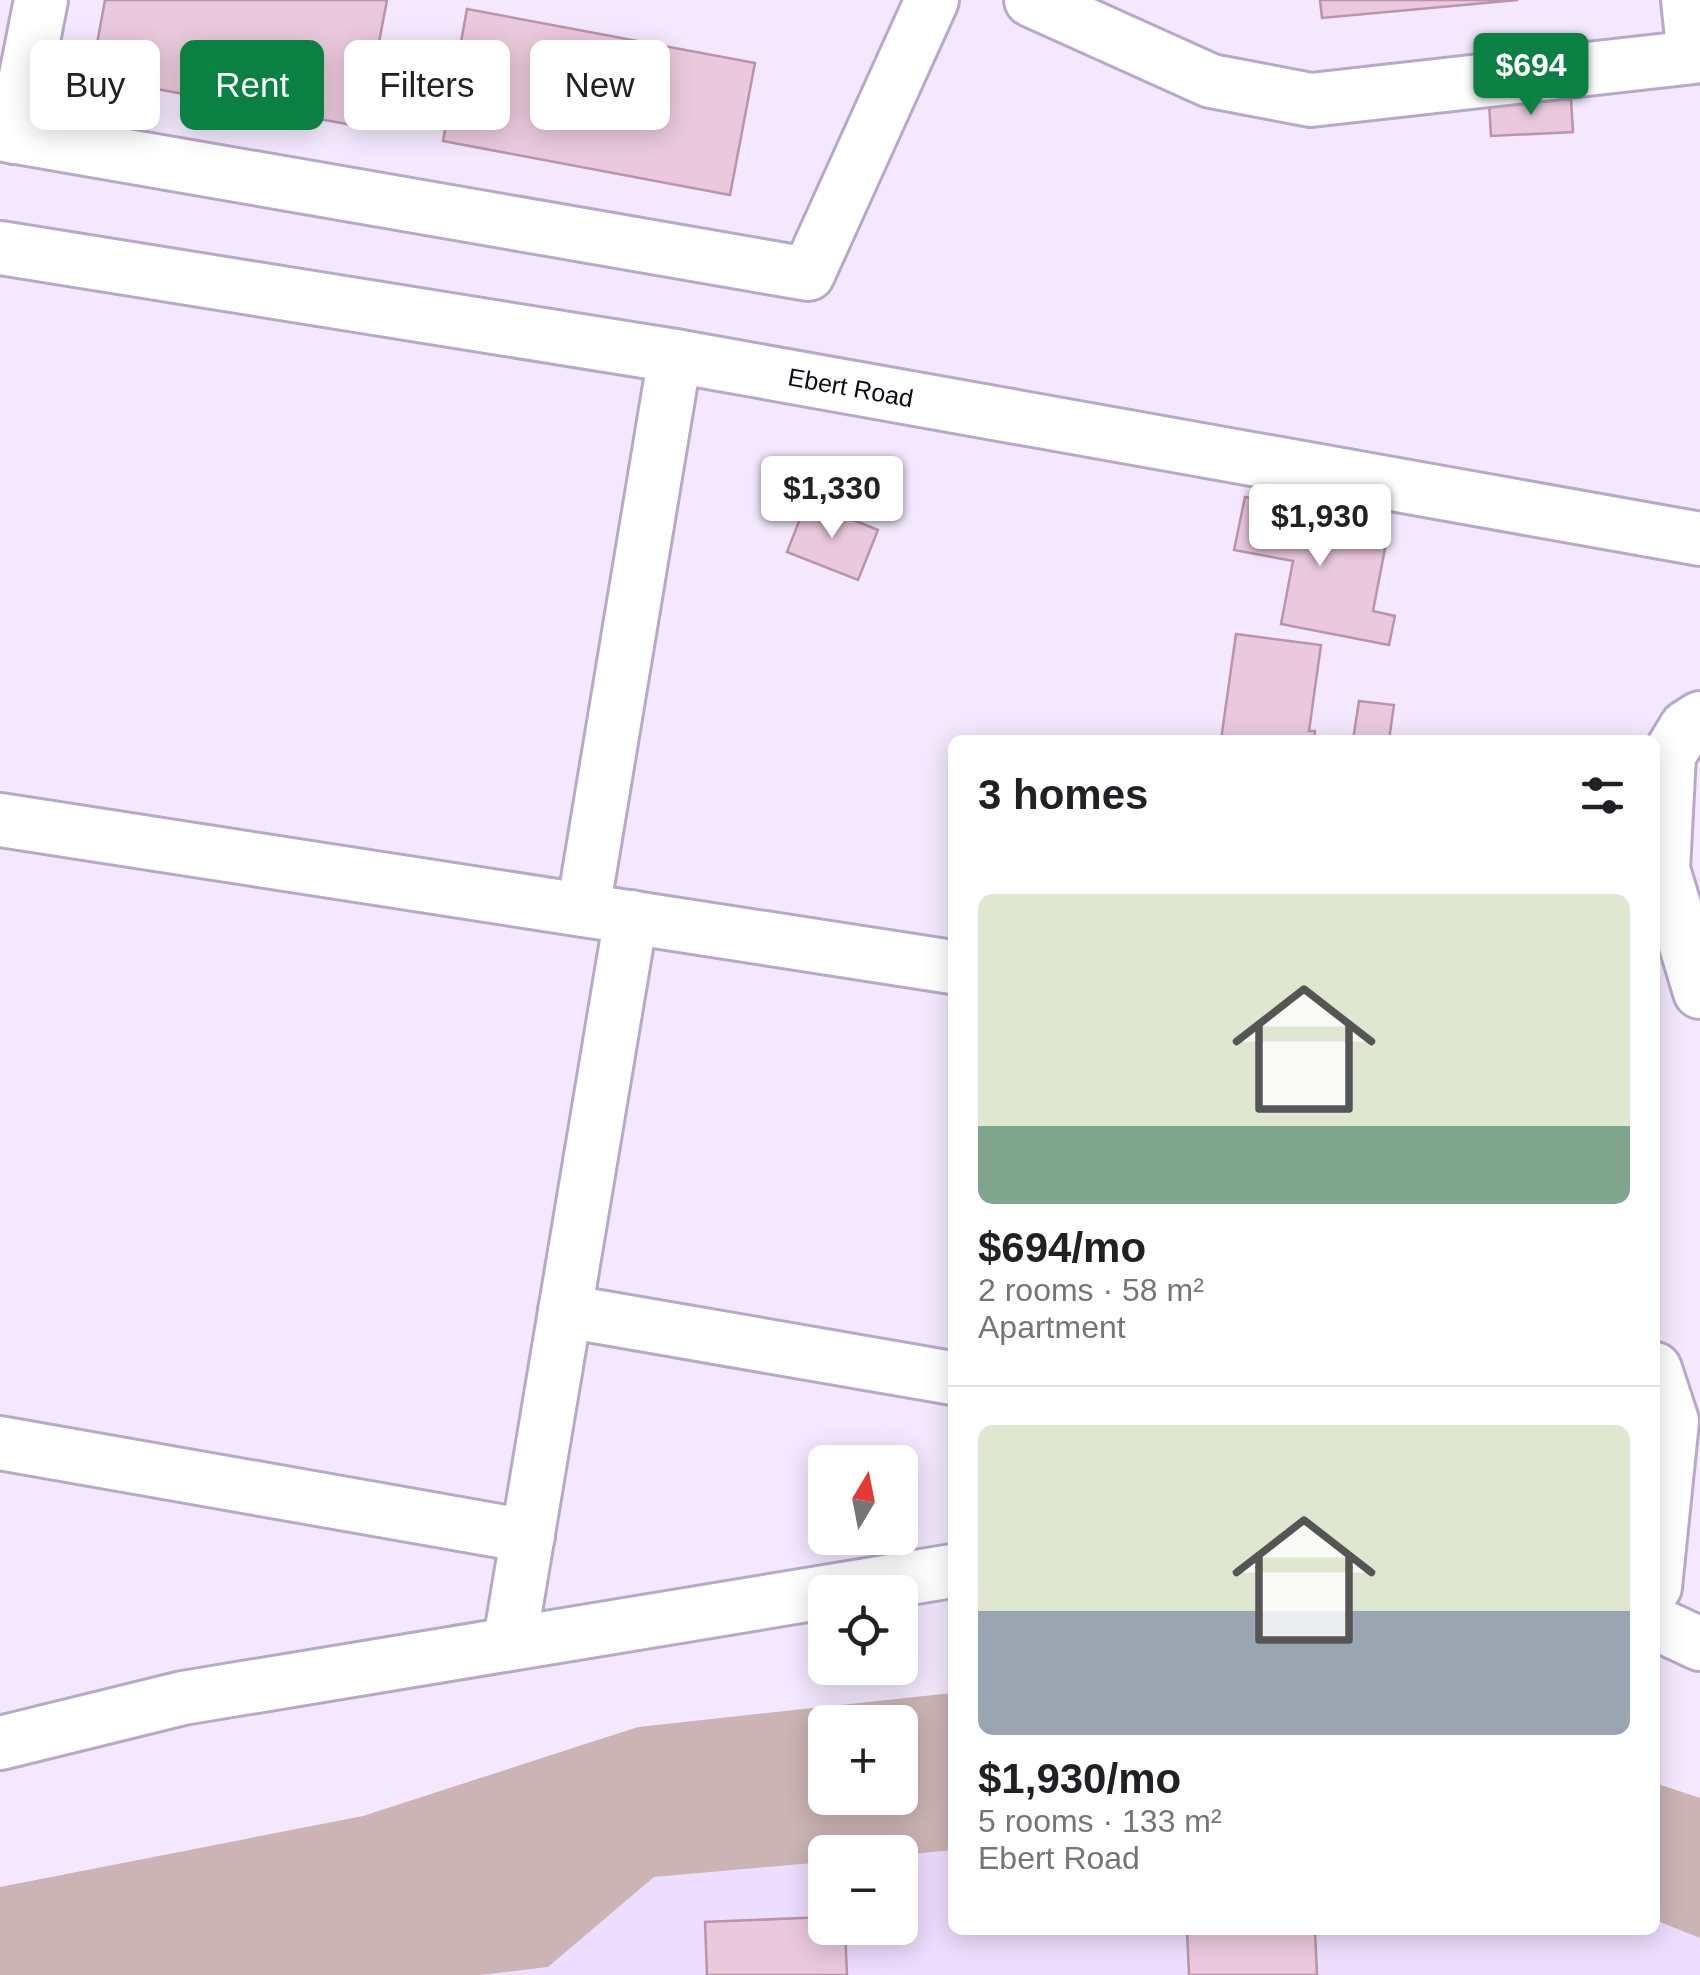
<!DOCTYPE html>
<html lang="en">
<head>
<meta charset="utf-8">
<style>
	body { margin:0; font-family:Helvetica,sans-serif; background:#f6f6f6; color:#202124; height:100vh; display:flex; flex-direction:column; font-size:38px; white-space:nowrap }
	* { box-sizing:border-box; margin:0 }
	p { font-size:32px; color:#757577 }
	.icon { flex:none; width:55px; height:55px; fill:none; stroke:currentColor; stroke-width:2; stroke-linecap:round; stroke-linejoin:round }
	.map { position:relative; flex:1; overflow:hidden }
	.side { position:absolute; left:948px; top:735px; width:712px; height:1200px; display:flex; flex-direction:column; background:#fff; border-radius:15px; box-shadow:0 5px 25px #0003 }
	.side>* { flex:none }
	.hud { position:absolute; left:30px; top:40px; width:768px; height:90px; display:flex; gap:20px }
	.needle { width:65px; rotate:10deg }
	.fabs { position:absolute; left:808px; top:1445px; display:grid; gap:20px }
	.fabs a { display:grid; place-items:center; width:110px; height:110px; border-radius:15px; background:#fff; box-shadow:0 5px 25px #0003; font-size:50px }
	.price { position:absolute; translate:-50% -85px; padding:0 22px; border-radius:10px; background:#fff; color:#222; font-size:32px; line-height:65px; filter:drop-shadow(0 2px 5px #0008) }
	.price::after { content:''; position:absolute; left:50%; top:60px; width:30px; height:22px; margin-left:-15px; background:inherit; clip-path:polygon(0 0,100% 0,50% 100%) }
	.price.on { background:#0b8043; color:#fff }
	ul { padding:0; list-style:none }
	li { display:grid; align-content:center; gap:20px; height:530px; padding:0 30px }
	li+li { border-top:2px solid #e0e0e0 }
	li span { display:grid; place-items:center; height:310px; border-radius:15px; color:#555 }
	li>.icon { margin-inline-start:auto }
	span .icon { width:180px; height:180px; fill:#fffc; stroke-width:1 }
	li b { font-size:42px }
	h2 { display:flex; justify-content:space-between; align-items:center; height:120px; padding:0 30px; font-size:42px }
	.pill { padding:0 35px; border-radius:15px; background:#fff; box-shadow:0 5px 25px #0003; font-size:35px; line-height:90px }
	.pill.on { background:#0b8043; color:#fff }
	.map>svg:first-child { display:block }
	.built { fill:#edddfe }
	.grass { fill:#ccb3b4; fill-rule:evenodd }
	.building { fill:#ebc9dd; stroke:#b895a9; stroke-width:2.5 }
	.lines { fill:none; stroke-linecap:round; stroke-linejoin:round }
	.minor-casing { stroke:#b8a8c9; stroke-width:58 }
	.minor { stroke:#fff; stroke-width:52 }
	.labels { text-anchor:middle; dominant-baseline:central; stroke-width:8; stroke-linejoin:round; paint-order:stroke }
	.street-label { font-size:25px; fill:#0f0914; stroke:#fafafa }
</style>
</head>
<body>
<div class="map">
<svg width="1700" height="1975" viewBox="0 0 1700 1975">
	<rect width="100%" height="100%" fill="#f3e8fd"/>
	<polygon class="built" points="952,1850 952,1930 1655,1930 1655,1920 1700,1938 1700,1975 480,1975 548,1967 654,1877 825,1862 825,1928 900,1928 900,1855"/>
	<g class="grass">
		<path d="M952 1693V1850L900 1855 825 1852V1862L654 1877 548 1967 480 1975H0V1887L363 1816 638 1727ZM825 1722H900V1798H825Z"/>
		<polygon points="1655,1783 1700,1798 1700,1938 1655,1920"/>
	</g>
	<g class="building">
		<polygon points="105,0 387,0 363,127 91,77"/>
		<polygon points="1320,0 1518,0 1322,18"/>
		<polygon points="467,9 755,63 730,195 443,141"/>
		<polygon points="1571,99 1573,132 1491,136 1489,103"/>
		<polygon points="1245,497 1344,516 1342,529 1387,538 1373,611 1395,616 1389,645 1281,624 1293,561 1234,550"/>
		<polygon points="807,501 878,530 858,580 787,552"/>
		<polygon points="1236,634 1321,645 1309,731 1315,731 1314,740 1221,740"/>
		<polygon points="1359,701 1394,705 1389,740 1353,740"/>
		<polygon points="825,1917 825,1928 845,1928 847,1975 707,1975 705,1922"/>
		<polygon points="1187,1930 1315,1930 1317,1975 1189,1975"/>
	</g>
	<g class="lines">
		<g class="minor-casing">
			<g id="minor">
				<polyline points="1031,0 1211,81 1311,100 1694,57 1688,0"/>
				<polyline points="0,134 808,274 932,0"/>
				<polyline points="14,137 41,0"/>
				<path id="s1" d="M0 248 675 356 1700 539"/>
				<polyline points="1700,718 1686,727 1669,755 1663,869 1700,992"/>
				<polyline points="0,820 952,967"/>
				<polyline points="583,910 675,356"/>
				<polyline points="565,1311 952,1378"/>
				<polyline points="1655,1369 1672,1421 1655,1587"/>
				<polyline points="0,1443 528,1536"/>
				<polyline points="1655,1623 1700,1644"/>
				<polyline points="510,1641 631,917"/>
				<polyline points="0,1743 183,1698 952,1571"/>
			</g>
		</g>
		<use href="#minor" class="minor"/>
	</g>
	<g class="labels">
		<g class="street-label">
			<text stroke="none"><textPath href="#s1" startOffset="862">Ebert Road</textPath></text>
		</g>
	</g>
</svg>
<div class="fabs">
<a><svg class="needle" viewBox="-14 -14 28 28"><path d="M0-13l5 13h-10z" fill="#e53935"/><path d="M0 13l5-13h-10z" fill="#757577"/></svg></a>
<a><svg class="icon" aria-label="locate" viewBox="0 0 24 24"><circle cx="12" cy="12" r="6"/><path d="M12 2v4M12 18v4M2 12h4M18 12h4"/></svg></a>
<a>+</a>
<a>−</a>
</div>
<b class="price on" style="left:1531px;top:118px">$694</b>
<b class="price" style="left:832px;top:541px">$1,330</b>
<b class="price" style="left:1320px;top:569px">$1,930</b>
<div class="hud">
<a class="pill">Buy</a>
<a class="pill on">Rent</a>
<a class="pill">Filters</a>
<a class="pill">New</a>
</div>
<section class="side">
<h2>3 homes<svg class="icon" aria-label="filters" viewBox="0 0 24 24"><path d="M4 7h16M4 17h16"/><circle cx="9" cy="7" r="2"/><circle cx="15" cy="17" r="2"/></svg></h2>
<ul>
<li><span style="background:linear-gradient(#dfe7d0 75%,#7fa58c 0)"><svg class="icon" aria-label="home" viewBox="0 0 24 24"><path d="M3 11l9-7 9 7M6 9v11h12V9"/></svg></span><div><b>$694/mo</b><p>2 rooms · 58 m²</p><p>Apartment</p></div></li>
<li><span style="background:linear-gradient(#dfe7d0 60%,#9aa5b1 0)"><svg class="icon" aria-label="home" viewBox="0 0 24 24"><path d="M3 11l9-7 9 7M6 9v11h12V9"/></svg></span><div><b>$1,930/mo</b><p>5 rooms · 133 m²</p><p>Ebert Road</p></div></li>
</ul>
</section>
</div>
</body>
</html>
